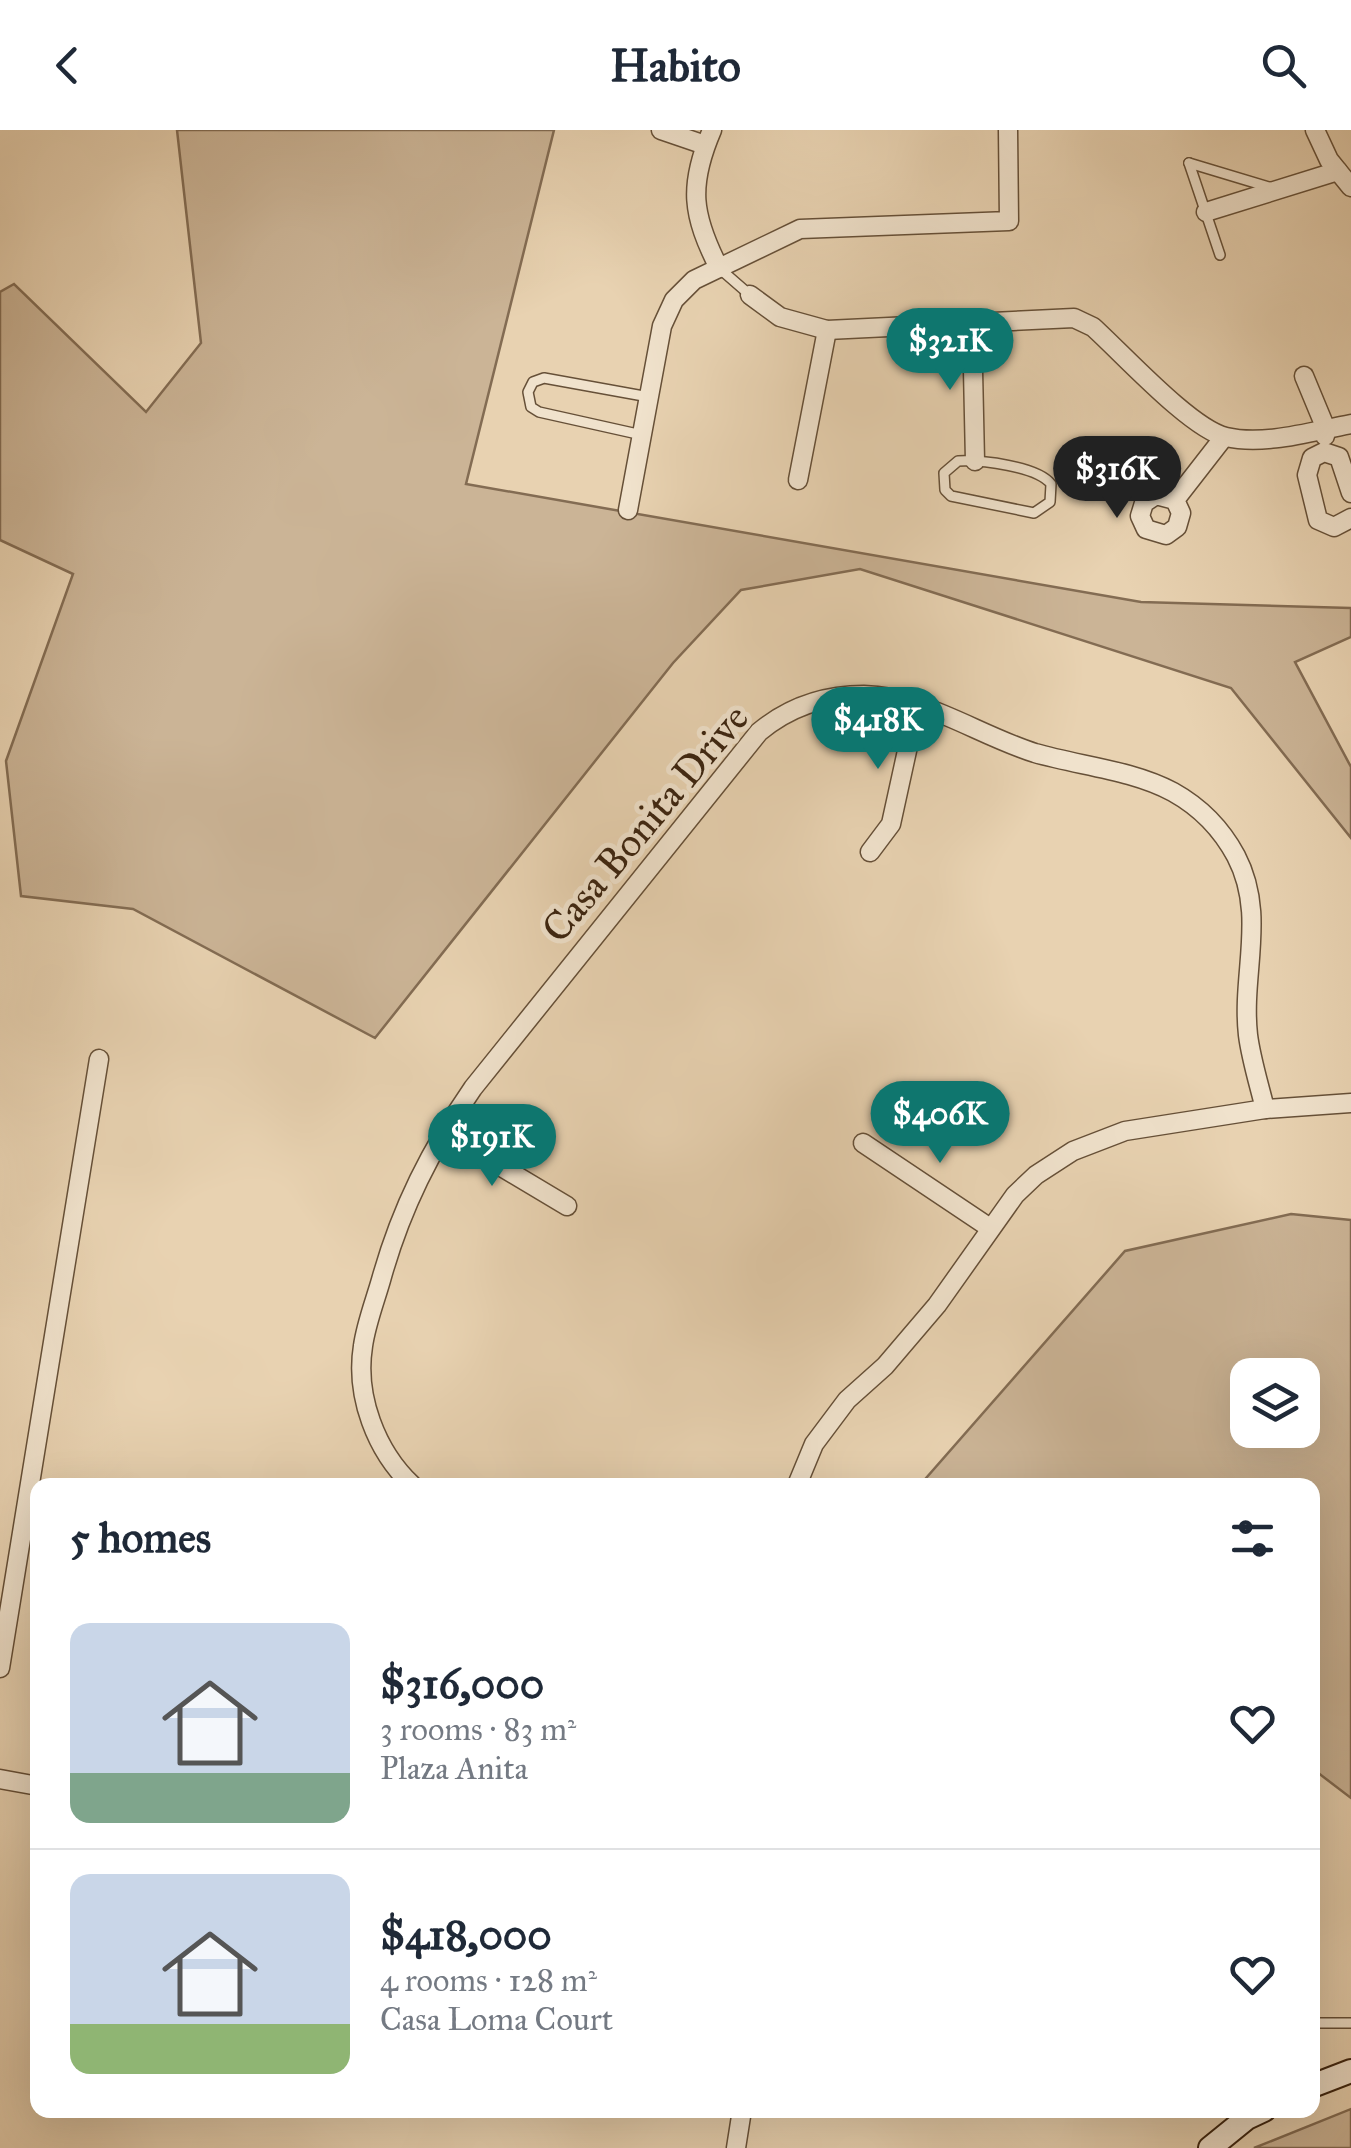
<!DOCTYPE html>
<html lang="en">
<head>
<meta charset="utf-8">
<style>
	body { margin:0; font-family:"IM FELL Great Primer",serif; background:#f2f2f3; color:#1f2937; height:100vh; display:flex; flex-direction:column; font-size:38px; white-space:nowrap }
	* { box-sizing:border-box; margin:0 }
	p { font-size:32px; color:#747a83 }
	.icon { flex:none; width:55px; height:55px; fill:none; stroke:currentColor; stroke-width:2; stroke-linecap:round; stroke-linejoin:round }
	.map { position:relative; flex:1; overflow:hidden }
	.drawer { position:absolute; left:30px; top:1348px; width:1290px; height:640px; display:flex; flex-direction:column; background:#fff; border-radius:20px; box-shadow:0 10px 40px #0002 }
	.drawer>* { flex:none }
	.fabs { position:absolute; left:1230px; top:1228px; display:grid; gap:20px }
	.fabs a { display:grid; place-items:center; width:90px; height:90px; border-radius:20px; background:#fff; box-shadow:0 10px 40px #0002; font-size:50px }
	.price { position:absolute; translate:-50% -85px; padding:0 22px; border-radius:35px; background:#0f766e; color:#fff; font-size:32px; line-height:65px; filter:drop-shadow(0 2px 5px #0008) }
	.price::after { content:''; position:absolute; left:50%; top:60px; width:30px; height:22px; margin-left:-15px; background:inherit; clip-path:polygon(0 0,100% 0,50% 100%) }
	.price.on { background:#222; color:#fff }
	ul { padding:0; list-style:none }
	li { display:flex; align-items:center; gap:30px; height:250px; padding:0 40px }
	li+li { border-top:2px solid #e0e1e3 }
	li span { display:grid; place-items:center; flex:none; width:280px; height:200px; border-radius:20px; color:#555 }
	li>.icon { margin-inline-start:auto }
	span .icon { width:120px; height:120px; fill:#fffc; stroke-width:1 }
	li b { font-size:42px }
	h2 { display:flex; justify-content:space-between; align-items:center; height:120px; padding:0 40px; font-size:42px }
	header { display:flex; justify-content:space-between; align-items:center; height:130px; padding:0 40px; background:#fff; font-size:45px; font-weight:700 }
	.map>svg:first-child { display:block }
	.green { fill:#cbb496; stroke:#836c53; stroke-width:2.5; fill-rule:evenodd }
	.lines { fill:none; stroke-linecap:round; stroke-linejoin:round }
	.lane-casing { stroke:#665038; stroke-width:12 }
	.street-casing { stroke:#665038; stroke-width:21 }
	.secondary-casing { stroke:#3b2410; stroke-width:26 }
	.lane { stroke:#f0e2cc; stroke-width:9 }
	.street { stroke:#f0e2cc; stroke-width:18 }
	.secondary { stroke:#f0e2cc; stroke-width:22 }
	.labels { text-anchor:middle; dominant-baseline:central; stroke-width:10; stroke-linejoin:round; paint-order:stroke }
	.street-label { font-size:40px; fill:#3b2410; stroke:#f0e2cc }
</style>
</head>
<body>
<header><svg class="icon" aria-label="back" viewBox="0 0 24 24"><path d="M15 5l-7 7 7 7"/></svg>Habito<svg class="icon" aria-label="search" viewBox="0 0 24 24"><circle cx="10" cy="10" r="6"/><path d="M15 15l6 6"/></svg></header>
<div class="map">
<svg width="1351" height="2018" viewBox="0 0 1351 2018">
	<rect width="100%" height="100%" fill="#e8d2b1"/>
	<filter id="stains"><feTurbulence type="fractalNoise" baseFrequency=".002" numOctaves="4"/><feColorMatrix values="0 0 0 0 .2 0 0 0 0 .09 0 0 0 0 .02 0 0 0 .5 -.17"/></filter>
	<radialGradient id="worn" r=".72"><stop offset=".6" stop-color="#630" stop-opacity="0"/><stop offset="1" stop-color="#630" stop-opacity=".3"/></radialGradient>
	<g class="green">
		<polygon points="177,0 554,0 466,354 1141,472 1351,478 1351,507 1295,532 1351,637 1351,708 1231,558 860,439 741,460 673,533 375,908 133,779 21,766 6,631 73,444 0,410 0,162 14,154 146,282 201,213"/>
		<path d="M1291 1084 1351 1090V1668L1313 1639 1312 1355H920L1125 1121ZM1302 1245V1300H1248V1245Z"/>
		<polygon points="1351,1979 1351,2018 1254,2018"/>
	</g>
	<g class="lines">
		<g class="lane-casing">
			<g id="lane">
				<polyline points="1189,33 1220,125"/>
				<polyline points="1189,33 1272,58"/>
				<polyline points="719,138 750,165"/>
				<polyline points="642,305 539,282 531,277 528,262 533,252 544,248 649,267"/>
				<path d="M958 331C981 330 1037 336 1051 354L1050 372 1034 383 951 366 945 360 944 343Z"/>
				<polyline points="1312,1893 1351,1893"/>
			</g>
		</g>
		<g class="street-casing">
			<g id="street">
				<polyline points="661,0 705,15"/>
				<path d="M712 0C688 56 692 85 719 138"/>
				<polyline points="1315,0 1329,30 1351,57"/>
				<polyline points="1206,82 1338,41"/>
				<path d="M750 165 780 187 827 200 1074 188 1093 197C1123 224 1191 299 1226 307 1265 316 1313 301 1351 294"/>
				<polyline points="972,195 975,331"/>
				<polyline points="1304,246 1326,299 1325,306"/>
				<polyline points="798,350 827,200"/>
				<polyline points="1351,363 1339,327 1324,322 1312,328 1307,345 1318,390 1334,397 1351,388"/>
				<polyline points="1175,370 1181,383 1177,397 1166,405 1146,399 1140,386 1144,373 1156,365 1175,370 1224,307"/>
				<polyline points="628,380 662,196 674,170 694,150 800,99 1009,91 1008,0"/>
				<polyline points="870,722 891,694 917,575"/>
				<polyline points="443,1002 567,1076"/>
				<polyline points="863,1013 990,1098"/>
				<path d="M412 1355C376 1321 355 1266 363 1216 366 1194 375 1171 381 1150 401 1078 431 1019 473 958L759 602C789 577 825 565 864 565 924 566 978 605 1035 623 1080 636 1132 640 1173 662 1200 677 1222 700 1236 726 1267 785 1241 843 1248 905 1251 929 1259 954 1265 979"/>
				<polyline points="797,1355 814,1314 847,1270 885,1236 937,1175 1015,1065 1036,1045 1073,1021 1125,1001 1265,979 1351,973"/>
				<polyline points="0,1538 99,929"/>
				<polyline points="0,1649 38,1656"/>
				<polyline points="736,2018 742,1980"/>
			</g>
		</g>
		<g class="secondary-casing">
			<g id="secondary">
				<polyline points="1312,1956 1351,1941"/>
				<polyline points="1210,2018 1247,1988 1264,1980"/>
			</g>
		</g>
		<use href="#lane" class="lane"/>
		<use href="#street" class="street"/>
		<use href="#secondary" class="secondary"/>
	</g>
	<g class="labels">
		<g class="street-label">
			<text transform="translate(645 693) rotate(-50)">Casa Bonita Drive</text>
		</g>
	</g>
	<rect width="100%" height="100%" filter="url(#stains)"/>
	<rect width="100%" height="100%" fill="url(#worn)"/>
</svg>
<div class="fabs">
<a><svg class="icon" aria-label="layers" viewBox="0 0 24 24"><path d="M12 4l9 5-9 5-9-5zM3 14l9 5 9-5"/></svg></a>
</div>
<b class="price" style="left:950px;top:263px">$321K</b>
<b class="price on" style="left:1117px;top:391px">$316K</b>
<b class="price" style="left:878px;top:642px">$418K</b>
<b class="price" style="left:940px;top:1036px">$406K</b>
<b class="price" style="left:492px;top:1059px">$191K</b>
<section class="drawer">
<h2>5 homes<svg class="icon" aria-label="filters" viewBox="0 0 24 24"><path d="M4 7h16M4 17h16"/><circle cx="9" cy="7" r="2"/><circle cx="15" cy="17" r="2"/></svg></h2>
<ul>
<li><span style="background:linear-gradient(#c9d6e8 75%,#7fa58c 0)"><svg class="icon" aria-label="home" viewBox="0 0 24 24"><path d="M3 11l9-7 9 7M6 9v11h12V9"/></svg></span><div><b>$316,000</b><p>3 rooms · 83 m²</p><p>Plaza Anita</p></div><svg class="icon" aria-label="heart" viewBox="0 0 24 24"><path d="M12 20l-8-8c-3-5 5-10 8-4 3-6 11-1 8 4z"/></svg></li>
<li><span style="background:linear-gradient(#c9d6e8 75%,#8fb573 0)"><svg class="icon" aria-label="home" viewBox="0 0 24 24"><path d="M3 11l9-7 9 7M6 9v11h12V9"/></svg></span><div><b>$418,000</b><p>4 rooms · 128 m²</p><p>Casa Loma Court</p></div><svg class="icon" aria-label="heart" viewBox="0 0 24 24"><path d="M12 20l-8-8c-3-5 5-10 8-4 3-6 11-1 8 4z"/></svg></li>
</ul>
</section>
</div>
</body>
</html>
